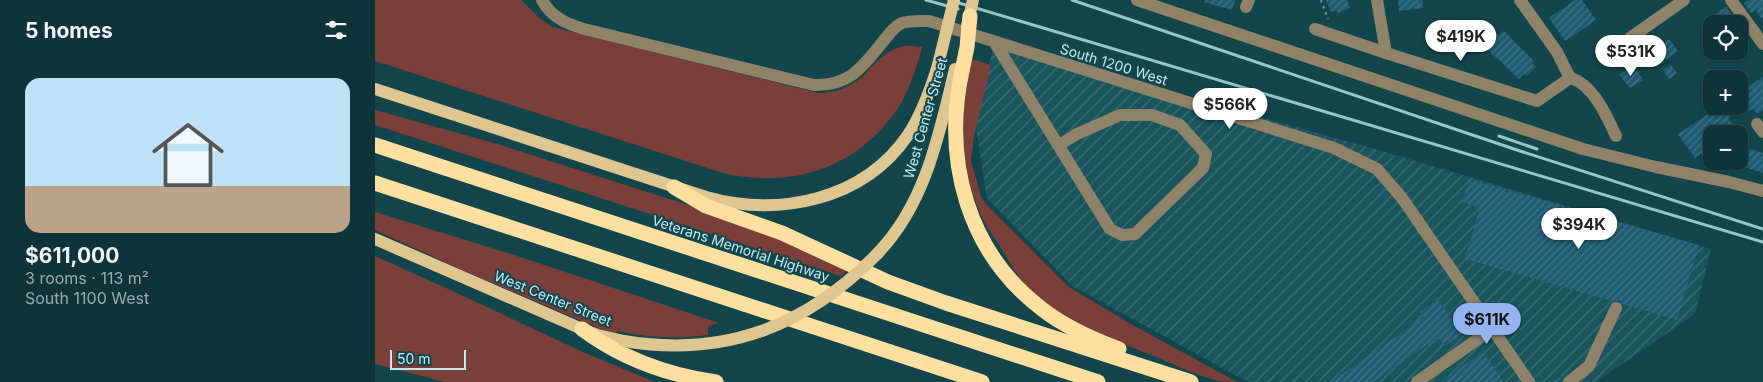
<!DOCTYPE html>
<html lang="en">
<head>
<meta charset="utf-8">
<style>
	body { margin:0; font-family:Inter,sans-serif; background:#1c3f44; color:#f1f3f6; height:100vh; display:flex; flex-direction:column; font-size:19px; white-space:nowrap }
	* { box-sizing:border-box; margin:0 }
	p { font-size:16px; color:#9baaae }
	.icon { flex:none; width:28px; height:28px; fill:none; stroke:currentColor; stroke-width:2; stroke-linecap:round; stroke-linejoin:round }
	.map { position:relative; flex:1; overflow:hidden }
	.panel { display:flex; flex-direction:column; background:#0e3439; width:375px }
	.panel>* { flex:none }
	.buttons { position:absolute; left:1328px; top:15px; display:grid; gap:10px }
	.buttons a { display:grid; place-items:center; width:45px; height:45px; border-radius:10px; background:#0e3439; box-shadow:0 1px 4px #0004,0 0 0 1px #2e4f53; font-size:25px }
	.scale { position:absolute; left:15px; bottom:12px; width:76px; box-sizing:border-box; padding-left:5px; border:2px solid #c0eaf0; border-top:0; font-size:14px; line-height:18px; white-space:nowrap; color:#c0eaf0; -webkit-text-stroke:4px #13464c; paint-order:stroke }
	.price { position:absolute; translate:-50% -42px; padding:0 11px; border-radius:18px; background:#fff; color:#222; font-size:16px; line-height:32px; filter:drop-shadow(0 1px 2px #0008) }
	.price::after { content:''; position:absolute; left:50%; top:30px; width:15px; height:11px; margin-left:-8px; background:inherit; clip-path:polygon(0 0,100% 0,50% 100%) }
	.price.current { background:#95b2f1; color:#111 }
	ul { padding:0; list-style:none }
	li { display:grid; align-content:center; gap:10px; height:265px; padding:0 25px }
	li span { display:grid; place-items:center; height:155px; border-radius:15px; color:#555 }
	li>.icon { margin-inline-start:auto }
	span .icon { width:90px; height:90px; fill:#fffc; stroke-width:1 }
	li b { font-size:21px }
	h2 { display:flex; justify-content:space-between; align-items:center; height:60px; padding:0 25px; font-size:21px }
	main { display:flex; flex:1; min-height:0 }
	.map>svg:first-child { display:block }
	.industrial { fill:url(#industrial-furrows) }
	.grass { fill:#7a3f39 }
	.building { fill:url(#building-hatch) }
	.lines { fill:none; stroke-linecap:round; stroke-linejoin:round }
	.path { stroke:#6a989e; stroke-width:2; stroke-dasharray:2.5 4; stroke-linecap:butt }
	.minor { stroke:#8e8369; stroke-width:12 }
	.major { stroke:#dec690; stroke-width:12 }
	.highway { stroke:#fde09f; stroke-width:15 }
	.rail { stroke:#98c4ca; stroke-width:3 }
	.major-bridge { stroke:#dec690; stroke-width:12 }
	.highway-bridge { stroke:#fde09f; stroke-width:15 }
	.labels { text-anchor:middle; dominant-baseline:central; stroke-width:4; stroke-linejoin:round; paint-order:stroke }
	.street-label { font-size:14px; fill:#c0eaf0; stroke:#13464c }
</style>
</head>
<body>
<main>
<section class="panel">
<h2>5 homes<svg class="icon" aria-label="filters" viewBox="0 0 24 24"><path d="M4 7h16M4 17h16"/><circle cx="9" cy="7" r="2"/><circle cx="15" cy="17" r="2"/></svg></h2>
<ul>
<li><span style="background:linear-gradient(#bfe0f5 70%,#b9a48a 0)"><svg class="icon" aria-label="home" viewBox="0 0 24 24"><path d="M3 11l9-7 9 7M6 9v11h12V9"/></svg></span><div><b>$611,000</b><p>3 rooms · 113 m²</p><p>South 1100 West</p></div></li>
</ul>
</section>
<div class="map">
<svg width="1388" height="382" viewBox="0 0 1388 382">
	<defs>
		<pattern id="industrial-furrows" width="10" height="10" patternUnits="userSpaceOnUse" patternTransform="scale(1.25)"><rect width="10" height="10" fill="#1a545c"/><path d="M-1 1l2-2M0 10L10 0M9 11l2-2" fill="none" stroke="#3a6d74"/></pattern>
		<pattern id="building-hatch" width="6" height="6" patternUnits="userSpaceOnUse" patternTransform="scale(1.25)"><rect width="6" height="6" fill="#1f5b72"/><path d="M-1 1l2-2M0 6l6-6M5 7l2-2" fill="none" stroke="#3e7386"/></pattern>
	</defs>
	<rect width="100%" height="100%" fill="#13464c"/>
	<polygon class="industrial" points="620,43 1014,153 1336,249 1320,314 1221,382 873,382 697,286 612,198 599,116"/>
	<g class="grass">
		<path d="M0 0H146L162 16 177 27 443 93C461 93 477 87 490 74 502 61 513 48 531 46 536 45 542 47 547 47 542 67 533 94 521 111 480 169 416 189 348 173L0 61Z"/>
		<path d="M597 59 616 65 599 136 596 161 606 197 612 205 694 287 754 323 862 382C856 382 849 382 843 381 820 375 792 361 769 352 735 339 678 315 653 288 643 278 635 263 628 251 619 237 608 223 603 208 583 158 586 110 597 59Z"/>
		<polygon points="0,110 119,143 335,212 393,234 472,270 466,276 0,125"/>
		<path d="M0 212 136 254 344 323 333 326V335C303 339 273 338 243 331L241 333 223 328 85 269 0 230Z"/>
		<polygon points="0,256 82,293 210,353 280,382 70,382 0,364"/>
	</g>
	<g class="building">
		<polygon points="830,0 860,0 857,10 829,2"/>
		<polygon points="951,0 972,0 975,8 963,13 961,10 956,12"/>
		<polygon points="1023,0 1047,0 1048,8 1024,11"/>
		<polygon points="1200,0 1207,0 1221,20 1190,41 1174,18"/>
		<polygon points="1374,0 1388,0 1388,21 1381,10 1376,13 1369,3"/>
		<polygon points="1351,7 1363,24 1344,24 1339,15"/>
		<polygon points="1058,22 1100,28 1100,31 1105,32 1103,45 1099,45 1099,51 1056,46 1056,43 1051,42 1053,28 1057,29"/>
		<polygon points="1129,31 1159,61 1157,63 1161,67 1151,76 1149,74 1144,79 1109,46 1121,33 1124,36"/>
		<polygon points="1294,39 1303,51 1291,60 1282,48"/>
		<polygon points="1259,65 1268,80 1255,88 1244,75"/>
		<polygon points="1296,65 1302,73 1294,79 1288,70"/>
		<polygon points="1388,77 1388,110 1382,114 1378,109 1374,111 1371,106 1353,118 1362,130 1356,134 1336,134 1336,147 1320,158 1303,134 1345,106 1364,106 1364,93"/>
		<polygon points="1364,145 1388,153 1388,173 1364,165"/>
		<polygon points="1094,179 1324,245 1302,320 1248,304 1244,300 1237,301 1090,259 1105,207 1087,202"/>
		<polygon points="1063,300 1087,334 1069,346 1063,337 998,382 956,382 1049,317 1045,312"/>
		<polygon points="1108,352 1129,382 1066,382"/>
	</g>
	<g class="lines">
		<polyline class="path" points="946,0 953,19"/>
		<g class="minor">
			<path d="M167 0C176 17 192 24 209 29L439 85C476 86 489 65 510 39 515 33 521 25 527 23 535 20 546 21 554 21L959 148 1002 169 1027 198 1154 382"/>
			<polyline points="762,0 1208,149 1281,167 1354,182 1388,191"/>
			<polyline points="1002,0 1011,53 1162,101 1195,78"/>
			<path d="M1145 0 1182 52 1195 78C1217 83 1232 116 1241 136"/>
			<polyline points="1356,0 1388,44"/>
			<polyline points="871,7 874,0"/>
			<polyline points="940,29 1011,53"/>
			<polyline points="1255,38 1309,0"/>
			<polyline points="620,43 735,229 747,235 760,234 828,168 831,154 805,125 777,115 745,115 702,134 684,145"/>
			<polyline points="1382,124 1388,132"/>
			<polyline points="1042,382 1117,329"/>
			<polyline points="1194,382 1214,366 1241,308"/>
		</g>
		<g class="major">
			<path d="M0 89 331 197C403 217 488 201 533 135 546 115 556 88 563 65"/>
			<polyline points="0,239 207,329 223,335 249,341"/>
			<path d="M503 253C551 203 564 134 580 69"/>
		</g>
		<g class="highway">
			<path d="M587 71C568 160 592 252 667 309 690 327 717 339 744 349"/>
			<polyline points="0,145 723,382"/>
			<polyline points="0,183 607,382"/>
			<polyline points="299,187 331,206 407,233 513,282 571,303 816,382"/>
			<path d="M207 329C246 358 292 375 341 382"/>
		</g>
		<g class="rail">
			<polyline points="551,0 583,9"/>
			<polyline points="574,0 1388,242"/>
			<polyline points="697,0 1145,151 1388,229"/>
			<polyline points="1124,136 1162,149"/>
		</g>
		<g class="major-bridge">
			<polyline points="592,26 598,0"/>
			<polyline points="563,65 579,0"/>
			<path d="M249 341C350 358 432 326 503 253"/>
		</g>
		<polyline class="highway-bridge" points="587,71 592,47 595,16"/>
	</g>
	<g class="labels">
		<g class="street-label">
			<text transform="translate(739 64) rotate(17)">South 1200 West</text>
			<text transform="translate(550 118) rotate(-74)">West Center Street</text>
			<text transform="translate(366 248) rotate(18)">Veterans Memorial Highway</text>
			<text transform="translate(178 298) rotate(22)">West Center Street</text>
		</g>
	</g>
</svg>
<div class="buttons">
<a><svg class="icon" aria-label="locate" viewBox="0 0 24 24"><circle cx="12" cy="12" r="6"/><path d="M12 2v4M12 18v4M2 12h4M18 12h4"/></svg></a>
<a>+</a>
<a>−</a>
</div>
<div class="scale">50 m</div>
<b class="price" style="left:1086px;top:62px">$419K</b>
<b class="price" style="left:1256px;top:77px">$531K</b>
<b class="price" style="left:855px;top:130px">$566K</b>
<b class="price" style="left:1204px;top:250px">$394K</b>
<b class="price current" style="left:1112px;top:345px">$611K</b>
</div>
</main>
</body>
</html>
